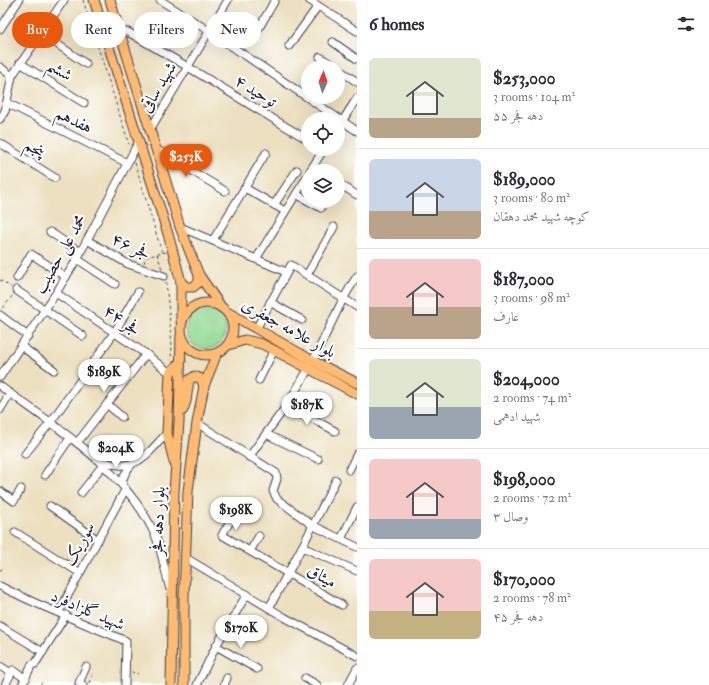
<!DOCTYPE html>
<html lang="en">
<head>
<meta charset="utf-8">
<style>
	body { margin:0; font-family:"IM FELL Double Pica",Amiri,serif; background:#f7f7f7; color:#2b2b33; height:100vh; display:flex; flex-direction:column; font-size:15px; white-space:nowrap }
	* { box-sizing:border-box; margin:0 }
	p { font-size:13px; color:#7c7c81 }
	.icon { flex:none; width:22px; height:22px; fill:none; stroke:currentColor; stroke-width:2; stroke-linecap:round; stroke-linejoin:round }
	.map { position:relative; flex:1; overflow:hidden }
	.side { display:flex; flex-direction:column; background:#fff; width:352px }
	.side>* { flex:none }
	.banner { position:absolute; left:12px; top:12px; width:285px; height:36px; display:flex; gap:8px }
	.needle { width:26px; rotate:3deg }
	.buttons { position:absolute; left:301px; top:60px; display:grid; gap:8px }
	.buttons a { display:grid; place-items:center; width:44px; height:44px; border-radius:50%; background:#fff; box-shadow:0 4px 16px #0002; font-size:20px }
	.price { position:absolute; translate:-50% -34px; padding:0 9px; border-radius:14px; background:#fff; color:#222; font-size:13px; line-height:26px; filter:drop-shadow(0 1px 2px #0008) }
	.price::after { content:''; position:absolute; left:50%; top:24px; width:12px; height:9px; margin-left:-6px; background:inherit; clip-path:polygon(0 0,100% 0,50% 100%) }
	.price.current { background:#ea580c; color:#fff }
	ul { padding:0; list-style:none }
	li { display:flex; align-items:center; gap:12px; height:100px; padding:0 12px }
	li+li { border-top:1px solid #e1e1e2 }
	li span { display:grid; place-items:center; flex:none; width:112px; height:80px; border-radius:6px; color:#555 }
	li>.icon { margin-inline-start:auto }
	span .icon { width:48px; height:48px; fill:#fffc; stroke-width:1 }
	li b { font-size:17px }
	h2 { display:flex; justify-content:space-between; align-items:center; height:48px; padding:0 12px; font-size:17px }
	.tag { padding:0 14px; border-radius:18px; background:#fff; box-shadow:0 4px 16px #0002; font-size:14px; line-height:36px }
	.tag.current { background:#ea580c; color:#fff }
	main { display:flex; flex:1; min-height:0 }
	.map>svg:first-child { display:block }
	.green { fill:#91d893; stroke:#5a7d67 }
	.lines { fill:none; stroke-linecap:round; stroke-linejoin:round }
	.minor-casing { stroke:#403e4f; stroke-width:9 }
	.major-casing { stroke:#403e4f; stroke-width:11 }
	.path { stroke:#403e4f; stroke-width:1; stroke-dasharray:3 3; stroke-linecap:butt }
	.minor { stroke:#fff; stroke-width:7 }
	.major { stroke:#febb71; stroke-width:9 }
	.labels { text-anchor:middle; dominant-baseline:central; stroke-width:4; stroke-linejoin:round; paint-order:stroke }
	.street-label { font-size:17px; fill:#22223b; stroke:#fff }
</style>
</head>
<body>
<main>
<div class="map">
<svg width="357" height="685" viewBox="0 0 357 685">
	<rect width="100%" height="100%" fill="#fff"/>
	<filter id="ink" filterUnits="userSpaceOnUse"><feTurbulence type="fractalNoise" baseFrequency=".025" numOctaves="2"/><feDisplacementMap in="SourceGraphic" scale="8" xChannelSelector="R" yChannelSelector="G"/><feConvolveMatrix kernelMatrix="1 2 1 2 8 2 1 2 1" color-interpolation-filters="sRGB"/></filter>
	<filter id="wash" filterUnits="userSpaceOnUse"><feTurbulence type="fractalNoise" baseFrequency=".012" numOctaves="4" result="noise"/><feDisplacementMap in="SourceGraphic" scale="16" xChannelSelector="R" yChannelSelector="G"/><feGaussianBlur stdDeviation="0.9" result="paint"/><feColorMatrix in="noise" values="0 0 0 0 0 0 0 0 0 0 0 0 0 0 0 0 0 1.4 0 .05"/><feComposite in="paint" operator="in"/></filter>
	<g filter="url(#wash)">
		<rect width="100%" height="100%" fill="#ece0c0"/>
		<circle class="green" cx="206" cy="329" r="20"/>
	</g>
	<g filter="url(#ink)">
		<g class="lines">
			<g class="minor-casing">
				<g id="minor">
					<polyline points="160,0 209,31 357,131"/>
					<polyline points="309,0 357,31"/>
					<polyline points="259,28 275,0"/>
					<polyline points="0,29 19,0"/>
					<polyline points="120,31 128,32 188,67 308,140"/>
					<polyline points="41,33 86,64"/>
					<polyline points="333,42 357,59"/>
					<polyline points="289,46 318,6"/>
					<polyline points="320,57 335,67"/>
					<polyline points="20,63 84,103"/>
					<polyline points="0,67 12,76"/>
					<polyline points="338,69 357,82"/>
					<polyline points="7,103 127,163"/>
					<polyline points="0,119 5,111 12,76 64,0"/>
					<polyline points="151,128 228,0"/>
					<polyline points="338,128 357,98"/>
					<polyline points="0,143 55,178"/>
					<polyline points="156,149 225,191"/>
					<polyline points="310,171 324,149"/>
					<polyline points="338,183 357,195"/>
					<polyline points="245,188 285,211"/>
					<polyline points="296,194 321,208"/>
					<polyline points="274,205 297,170"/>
					<polyline points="180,227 256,259 308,175"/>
					<polyline points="50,232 80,252"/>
					<polyline points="87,240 128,264 164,276"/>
					<polyline points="213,240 266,153"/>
					<polyline points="77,259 115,284"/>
					<polyline points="256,259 286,272"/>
					<polyline points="307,275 334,227"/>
					<polyline points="17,278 31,254 66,277"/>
					<polyline points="16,290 83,336"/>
					<polyline points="56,293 146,354 170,373"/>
					<polyline points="270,302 302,320"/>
					<polyline points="0,315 28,336"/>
					<polyline points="256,329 291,265 357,307"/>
					<polyline points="21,346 54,370"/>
					<polyline points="313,361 343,299 357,276"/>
					<polyline points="0,377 56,293 77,259 139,141"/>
					<polyline points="259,380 274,350"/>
					<path d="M0 386C57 428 126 469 156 537 162 553 166 576 171 593"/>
					<polyline points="107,404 122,417"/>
					<polyline points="287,405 335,431"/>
					<polyline points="0,410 10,393"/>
					<polyline points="197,423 276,473 277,479 273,491 277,499 312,525 357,547"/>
					<polyline points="266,434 318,459"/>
					<polyline points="77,443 146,354"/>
					<polyline points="25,454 50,423 114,333 138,292"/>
					<polyline points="249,457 287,405 309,368"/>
					<path d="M100 459C132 476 146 456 167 433"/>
					<polyline points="349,470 357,454"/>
					<polyline points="45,475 70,438"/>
					<path d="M122 485C123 476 126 471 132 464"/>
					<polyline points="0,491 14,501 21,489"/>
					<polyline points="81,493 103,465"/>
					<polyline points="50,506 98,540"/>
					<polyline points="232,518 222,535 342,605"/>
					<polyline points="15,532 80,573"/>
					<polyline points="341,539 357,507"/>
					<polyline points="302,547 357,571"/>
					<polyline points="250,551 259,536"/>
					<polyline points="186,558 284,617 357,656"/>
					<path d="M0 586C40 607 84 623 126 641L125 685"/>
					<polyline points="269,608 302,547 336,480"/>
					<polyline points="59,612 125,490"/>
					<polyline points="0,626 43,652"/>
					<polyline points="216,646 257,669"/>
					<polyline points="35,664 66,615"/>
					<polyline points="0,666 11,673"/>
					<polyline points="305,678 317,685"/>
					<polyline points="5,685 13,670 26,679"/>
					<polyline points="22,685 32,664"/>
					<polyline points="83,685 79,683 86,667"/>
					<polyline points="197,685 216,646 247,594"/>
					<polyline points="224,685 227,678"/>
					<polyline points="348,685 357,668"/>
				</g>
			</g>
			<g class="major-casing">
				<g id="major">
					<polyline points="94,0 168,234 181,282 181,321"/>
					<polyline points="110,0 180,227 199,275 222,308"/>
					<polyline points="181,282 186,287 193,287 199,282 199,275"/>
					<circle cx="207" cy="329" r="26"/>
					<polyline points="227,312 313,361 357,383"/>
					<polyline points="228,345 245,340 262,344 357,394"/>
					<polyline points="183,410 186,401 189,380 195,376 201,379 204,386"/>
					<polyline points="174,462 167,433 170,373 181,361"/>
					<polyline points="171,685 174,492 179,422 181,335"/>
					<polyline points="184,685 184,598 188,491 197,423 204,386 217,353"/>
				</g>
			</g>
			<g class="path">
				<polyline points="83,0 129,144"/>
				<polyline points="135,163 162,253"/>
				<polyline points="157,254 162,269"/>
				<polyline points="144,263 146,257 166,252"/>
				<polyline points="0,280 11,287"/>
				<polyline points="166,282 172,345 171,360"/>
				<polyline points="3,308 13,295"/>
				<polyline points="0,571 2,568"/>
				<polyline points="131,672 138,674"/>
				<polyline points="90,683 93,674"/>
				<polyline points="40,685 43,680"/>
			</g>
			<use href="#minor" class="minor"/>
			<use href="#major" class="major"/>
		</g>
	</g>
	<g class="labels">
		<g class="street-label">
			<text transform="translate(60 70) rotate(33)">ششم</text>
			<text transform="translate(158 87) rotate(-59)">شهید ساقی</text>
			<text transform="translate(256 91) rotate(32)">توحید ۴</text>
			<text transform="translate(74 120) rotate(26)">هفدهم</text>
			<text transform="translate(35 148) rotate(32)">پنجم</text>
			<text transform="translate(131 246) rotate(25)">فجر ۴۶</text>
			<text transform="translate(60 254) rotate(-60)">محمد علی حصیب</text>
			<text transform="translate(122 320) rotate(34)">فجر ۴۴</text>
			<text transform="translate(289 328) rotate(29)">بلوار علامه جعفری</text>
			<text transform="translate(158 521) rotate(-88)">بلوار دهه فجر</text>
			<text transform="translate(79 544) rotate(-61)">سوریک</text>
			<text transform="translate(322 576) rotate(30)">میثاق</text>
			<text transform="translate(88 610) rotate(23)">شهید گلزادفرد</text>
		</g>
	</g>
</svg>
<div class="buttons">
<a><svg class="needle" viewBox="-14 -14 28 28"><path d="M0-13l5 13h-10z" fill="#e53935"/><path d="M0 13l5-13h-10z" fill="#7c7c81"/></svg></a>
<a><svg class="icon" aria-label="locate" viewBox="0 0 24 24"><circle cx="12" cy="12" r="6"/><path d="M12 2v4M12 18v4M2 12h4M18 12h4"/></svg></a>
<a><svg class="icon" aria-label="layers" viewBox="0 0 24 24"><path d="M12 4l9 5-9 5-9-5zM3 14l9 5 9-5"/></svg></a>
</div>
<b class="price current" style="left:186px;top:178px">$253K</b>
<b class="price" style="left:104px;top:393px">$189K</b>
<b class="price" style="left:307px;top:426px">$187K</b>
<b class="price" style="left:116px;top:469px">$204K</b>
<b class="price" style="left:236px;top:531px">$198K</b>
<b class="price" style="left:241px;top:649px">$170K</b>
<div class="banner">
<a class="tag current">Buy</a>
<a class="tag">Rent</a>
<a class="tag">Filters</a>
<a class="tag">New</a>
</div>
</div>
<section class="side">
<h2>6 homes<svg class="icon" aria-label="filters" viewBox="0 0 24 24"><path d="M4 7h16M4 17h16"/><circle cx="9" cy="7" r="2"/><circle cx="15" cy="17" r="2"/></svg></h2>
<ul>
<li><span style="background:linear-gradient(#dfe7d0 75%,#b9a48a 0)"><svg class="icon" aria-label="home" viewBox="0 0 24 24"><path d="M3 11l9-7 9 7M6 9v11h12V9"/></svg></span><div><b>$253,000</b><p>3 rooms · 104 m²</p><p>دهه فجر ۵۵</p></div></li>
<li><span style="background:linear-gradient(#c9d6e8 65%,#b9a48a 0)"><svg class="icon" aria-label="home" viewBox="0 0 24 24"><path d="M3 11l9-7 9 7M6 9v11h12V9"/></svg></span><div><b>$189,000</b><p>3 rooms · 80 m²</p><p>کوچه شهید محمد دهقان</p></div></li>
<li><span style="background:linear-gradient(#f6c9c9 60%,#b9a48a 0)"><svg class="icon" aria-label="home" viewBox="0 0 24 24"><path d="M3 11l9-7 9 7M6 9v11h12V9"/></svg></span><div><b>$187,000</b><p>3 rooms · 98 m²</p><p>عارف</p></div></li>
<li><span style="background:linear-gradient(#dfe7d0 60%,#9aa5b1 0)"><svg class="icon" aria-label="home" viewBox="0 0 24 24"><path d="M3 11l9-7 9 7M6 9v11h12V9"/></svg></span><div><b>$204,000</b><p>2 rooms · 74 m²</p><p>شهید ادهمی</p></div></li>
<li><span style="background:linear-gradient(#f6c9c9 75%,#9aa5b1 0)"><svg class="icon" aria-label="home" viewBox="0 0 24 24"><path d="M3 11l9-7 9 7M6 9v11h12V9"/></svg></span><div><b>$198,000</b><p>2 rooms · 72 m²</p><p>وصال ۳</p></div></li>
<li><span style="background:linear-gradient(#f6c9c9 65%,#c2b280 0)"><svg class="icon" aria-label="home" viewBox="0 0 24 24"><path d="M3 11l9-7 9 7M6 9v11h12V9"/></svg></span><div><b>$170,000</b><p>2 rooms · 78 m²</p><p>دهه فجر ۴۵</p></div></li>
</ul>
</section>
</main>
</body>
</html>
